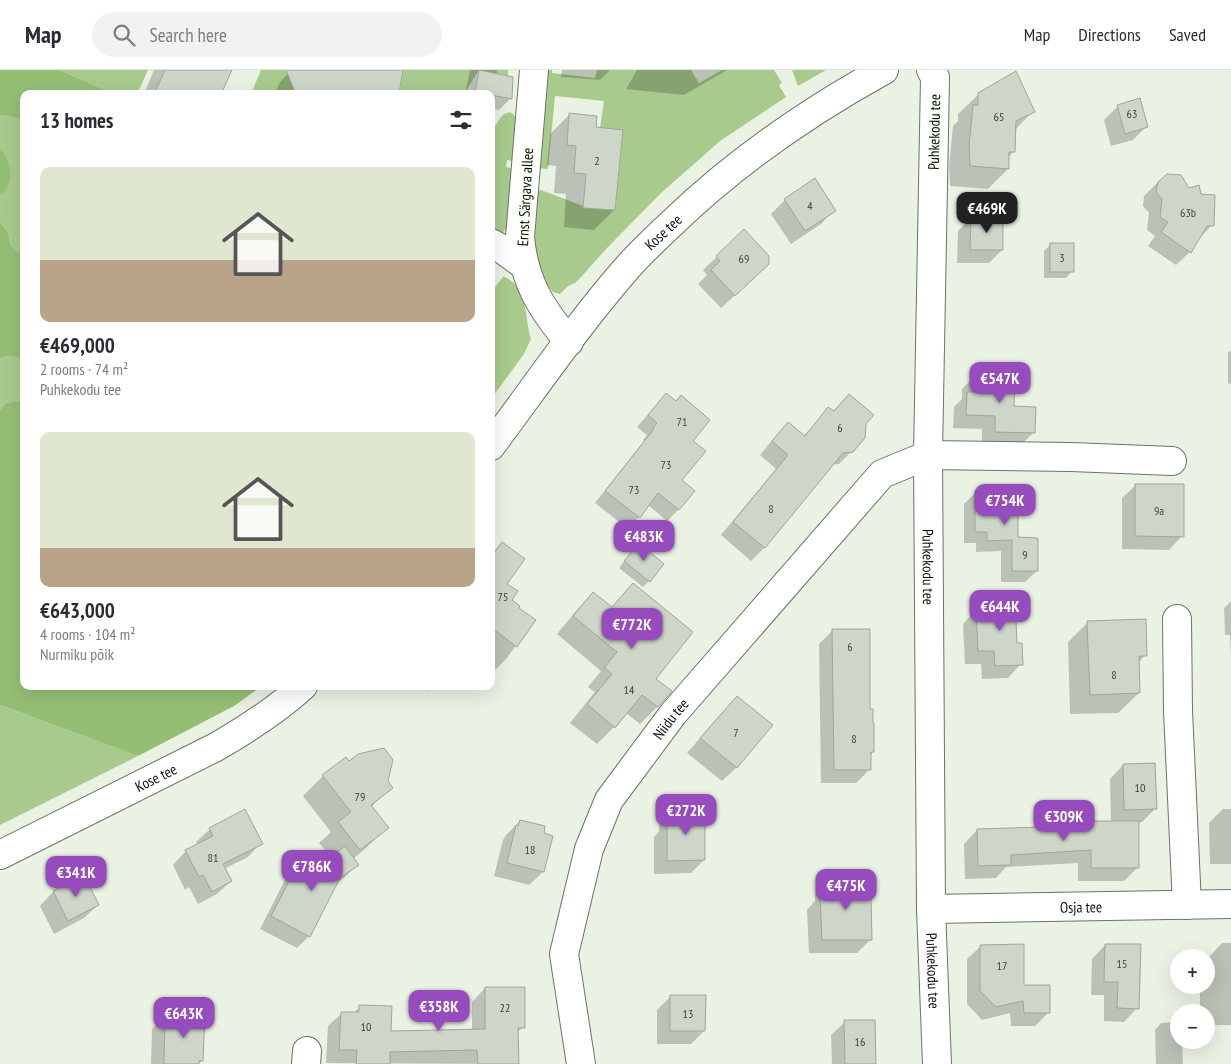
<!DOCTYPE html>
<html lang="en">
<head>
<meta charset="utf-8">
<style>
	body { margin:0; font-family:"PT Sans Narrow",sans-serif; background:#f2f2f3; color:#2b2b33; height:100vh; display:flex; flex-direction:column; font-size:19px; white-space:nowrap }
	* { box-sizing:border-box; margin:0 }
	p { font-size:16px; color:#7c7c81 }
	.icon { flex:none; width:28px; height:28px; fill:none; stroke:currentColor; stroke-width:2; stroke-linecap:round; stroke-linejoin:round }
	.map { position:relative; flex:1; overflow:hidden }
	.sheet { position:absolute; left:20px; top:20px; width:475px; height:600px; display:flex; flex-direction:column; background:#fff; border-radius:10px; box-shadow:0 5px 20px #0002 }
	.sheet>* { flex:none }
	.fabs { position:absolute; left:1170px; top:879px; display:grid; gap:10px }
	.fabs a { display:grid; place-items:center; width:45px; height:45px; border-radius:50%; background:#fff; box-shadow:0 5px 20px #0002; font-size:25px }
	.price { position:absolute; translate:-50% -42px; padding:0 11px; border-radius:10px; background:#974cbe; color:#fff; font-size:16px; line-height:32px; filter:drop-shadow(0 1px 2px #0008) }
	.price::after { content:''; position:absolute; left:50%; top:30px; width:15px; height:11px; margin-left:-8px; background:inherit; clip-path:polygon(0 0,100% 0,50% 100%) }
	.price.active { background:#222; color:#fff }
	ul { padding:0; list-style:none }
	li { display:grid; align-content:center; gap:10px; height:265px; padding:0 20px }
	li span { display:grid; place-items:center; height:155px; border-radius:10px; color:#555 }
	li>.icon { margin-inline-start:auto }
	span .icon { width:90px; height:90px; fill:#fffc; stroke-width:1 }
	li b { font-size:21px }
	h2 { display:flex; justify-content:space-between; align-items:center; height:60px; padding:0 20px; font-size:21px }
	header { display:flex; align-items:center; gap:30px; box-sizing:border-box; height:70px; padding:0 25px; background:#fff; border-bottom:1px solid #e1e1e2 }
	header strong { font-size:24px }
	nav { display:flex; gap:28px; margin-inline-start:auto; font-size:18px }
	.search { width:350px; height:45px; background:#f2f2f3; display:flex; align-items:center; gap:12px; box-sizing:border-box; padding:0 18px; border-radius:28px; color:#7c7c81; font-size:19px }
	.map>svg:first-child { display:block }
	.green { fill:#a8cb8d }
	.forest { fill:#95be75 }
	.shadow { fill:#0003 }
	.building { fill:#ced6c9; stroke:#9ea699 }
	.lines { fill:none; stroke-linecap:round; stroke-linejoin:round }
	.minor-casing { stroke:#6c7367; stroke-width:30 }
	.secondary-casing { stroke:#6c7367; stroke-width:30 }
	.minor { stroke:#fff; stroke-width:28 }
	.secondary { stroke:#fff; stroke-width:28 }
	.labels { text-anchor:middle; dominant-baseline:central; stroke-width:4; stroke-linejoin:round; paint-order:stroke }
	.number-label { font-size:12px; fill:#3d413a }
	.street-label { font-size:15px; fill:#0d0f0b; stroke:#f8fff4 }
</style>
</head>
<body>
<header>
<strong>Map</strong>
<div class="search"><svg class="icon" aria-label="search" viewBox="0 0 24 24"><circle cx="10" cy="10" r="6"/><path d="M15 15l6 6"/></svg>Search here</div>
<nav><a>Map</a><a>Directions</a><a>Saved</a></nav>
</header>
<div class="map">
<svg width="1231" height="994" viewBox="0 0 1231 994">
	<rect width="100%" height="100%" fill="#eaf2e4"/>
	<g class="green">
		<polygon points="60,0 148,0 137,24 114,24"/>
		<polygon points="261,0 292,0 295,15 292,24 251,24"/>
		<polygon points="403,0 508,0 508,6 479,0 464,24 451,24 443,22 441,24 393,24 395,20 400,21"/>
		<polygon points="547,0 552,0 552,3 595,8 597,0 691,0 699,13 722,0 774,0 782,13 779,15 786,27 720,71 702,87 661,123 607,178 582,206 575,213 568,216 560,224 553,222 544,211 532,180 535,122 541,120 583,136 583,138 615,140 623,60 600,58 604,31 555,26 548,99 537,98"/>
		<polygon points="792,0 826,0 798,16"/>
		<polygon points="510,42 513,44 518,51 515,91 507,90 506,97 515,99 508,157 502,163 491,159 491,78 493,59 501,47 504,44"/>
		<path d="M4 45 19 49 24 54V183H20L10 175C10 165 7 159 0 152V126L2 125 1 79 0 78V46Z"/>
		<path d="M502 206C529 215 524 247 531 269L524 284 491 329V222L503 207Z"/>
		<path d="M24 285V330L5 333 0 340V289C6 284 12 286 19 288Z"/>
		<polygon points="0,635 130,683 138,686 0,755"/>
	</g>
	<g class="forest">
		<polygon points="0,0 60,0 114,24 24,24 24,54 19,49 4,45 0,46"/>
		<path d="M0 78C11 92 16 114 0 126Z"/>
		<path d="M0 152C7 159 10 165 10 175L20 183H24V285L19 288C12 286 6 284 0 289Z"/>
		<polygon points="24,330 24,616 262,616 234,636 138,686 0,635 0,340 5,333"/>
	</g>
	<g class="shadow">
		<polygon points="154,0 230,0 220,24 144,24"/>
		<polygon points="292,0 313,0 365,24 277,24 276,21 280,12"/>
		<polygon points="470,0 497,0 497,5 511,28 499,40 494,39 491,64 491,24 465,24"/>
		<polygon points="562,0 610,0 600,10 561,7"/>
		<polygon points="637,0 727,0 684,25 626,19"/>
		<polygon points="979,24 1033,41 1015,60 1014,81 1008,88 1008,99 988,119 950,116 949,96 953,56 958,51 958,44"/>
		<polygon points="1118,36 1147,56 1133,70 1111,76 1104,50"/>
		<polygon points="570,44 594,58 614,140 594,160 564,157 566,124 554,123 556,96 547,95 550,64"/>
		<polygon points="1158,112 1189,119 1200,126 1212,155 1199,169 1190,182 1176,195 1148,176 1155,166 1147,160 1149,143 1143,136 1144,126"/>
		<polygon points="785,130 834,140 821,154 791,174 771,144"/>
		<polygon points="971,148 1002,180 989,193 957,193 958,161"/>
		<polygon points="744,161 754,208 721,238 698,214 707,205 703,200"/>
		<polygon points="1051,174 1072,201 1066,208 1044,208 1044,181"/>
		<polygon points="1231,280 1231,313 1228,314 1228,283"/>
		<polygon points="976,305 1013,338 1034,362 1020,376 982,375 982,359 953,358 954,337 962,329 962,319"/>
		<polygon points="666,324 675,332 692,371 680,410 678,440 667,451 648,435 639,447 627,458 595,433 644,371 643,370 647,365 637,357 655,336"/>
		<polygon points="849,325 865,353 852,381 839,394 831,395 764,478 751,491 721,465 776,399 760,385 775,367 788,354 803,367 816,352 828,339 832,342"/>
		<polygon points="1136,415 1182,466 1169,480 1122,479 1122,428"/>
		<polygon points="976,422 1016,469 1037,501 1025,512 1001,512 1001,481 976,482 976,473 964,473 964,434"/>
		<polygon points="502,474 505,514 510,531 517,539 534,550 507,588 491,604 491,483 492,483"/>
		<polygon points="632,481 649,511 643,517 619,498"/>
		<polygon points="633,515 654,609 658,636 640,654 626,643 614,657 597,674 570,653 595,622 588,617 601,601 557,564 576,541 593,523 611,538"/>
		<polygon points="985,530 1015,574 1021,594 1008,608 982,609 981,594 965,594 963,554"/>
		<polygon points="1231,531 1231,588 1230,565 1225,565 1224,538"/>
		<polygon points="1088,552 1145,585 1138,593 1139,623 1118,643 1070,644 1068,572"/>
		<polygon points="833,560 868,640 873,682 870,685 870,699 856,713 821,713 819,574"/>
		<polygon points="422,616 434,616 429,621"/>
		<polygon points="724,641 771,655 736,698 722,711 687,683"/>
		<polygon points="349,693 387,711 391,717 371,737 387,758 367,777 353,789 357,795 345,807 336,813 309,866 297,878 260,859 286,808 298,796 312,803 331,788 319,773 331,762 303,726 323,706"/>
		<polygon points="1123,695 1155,739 1142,752 1137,753 1137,798 1124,811 1078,811 1078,793 1006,797 996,808 965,809 964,774 977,760 1035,759 1041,753 1111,753 1110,709"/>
		<polygon points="1223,739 1231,739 1231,794 1210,794 1209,753"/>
		<polygon points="673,741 704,790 691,803 654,804 654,767 659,761 659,755"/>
		<polygon points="520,751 543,802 529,815 494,806 503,770 506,765"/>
		<polygon points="210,759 261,773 248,787 224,799 231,811 217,824 198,834 189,817 185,820 173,795 186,781 198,775 196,772"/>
		<polygon points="83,807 98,835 84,848 54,864 40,836 53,822"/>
		<polygon points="828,809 871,869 857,883 809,883 807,840 815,831 815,823"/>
		<polygon points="1222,873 1231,873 1231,955 1206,955 1206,942 1200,942 1200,915 1206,915 1206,895 1209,893 1209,887"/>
		<polygon points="1105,875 1137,938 1124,952 1104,951 1104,925 1091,925 1092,889"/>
		<polygon points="981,876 1049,942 1035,956 1011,956 1010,943 982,950 967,934 967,889"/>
		<polygon points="485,918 523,957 517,963 518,994 326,993 328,956 342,943 353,943 360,937 390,963 472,960 472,932"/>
		<polygon points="671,926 704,961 691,974 657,974 657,940"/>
		<polygon points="166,945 202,991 198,994 151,994 152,959"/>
		<polygon points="845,952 875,994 831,994 832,993 831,965"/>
		<polygon points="1179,952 1179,970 1182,970 1183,994 1156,994 1155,960 1161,953"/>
	</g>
	<g class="building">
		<polygon points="165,0 232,0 221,24 154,24"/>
		<polygon points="286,0 403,0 399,24 296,24"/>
		<polygon points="479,0 513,7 512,29 491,25 491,24 475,22"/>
		<polygon points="1016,1 1035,42 1016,51 1015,82 1009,82 1009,99 970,96 969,75 973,35 978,35 978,23"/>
		<polygon points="1140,28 1148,57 1125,64 1117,35"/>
		<polygon points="569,43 597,46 596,57 623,60 615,140 583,138 586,104 574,103 576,76 567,75"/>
		<polygon points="1167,104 1181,105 1189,118 1199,115 1201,124 1215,125 1214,156 1207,156 1191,183 1161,162 1168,152 1160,147 1162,129 1156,122 1158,112"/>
		<polygon points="815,108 836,141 805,161 784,129"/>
		<polygon points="971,147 1003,148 1003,180 970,180"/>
		<polygon points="744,159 769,186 769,194 735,226 711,200 720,191 716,186"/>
		<rect x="1050" y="173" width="24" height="29"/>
		<polygon points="975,304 1015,304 1014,336 1036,337 1035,363 995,362 995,346 966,345 967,322 975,322"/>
		<polygon points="666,323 676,331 681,325 710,350 693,371 706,381 682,410 695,421 679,440 658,423 640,448 605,421 654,359 653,358 657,353 648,345"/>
		<polygon points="849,324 874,345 866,354 865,368 853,382 843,383 765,478 733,452 788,385 772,371 788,352 805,366 828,337 834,341"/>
		<polygon points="1135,414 1184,414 1184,467 1135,466"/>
		<polygon points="983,420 1018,421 1018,467 1038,468 1038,501 1012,501 1012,470 987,471 987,462 975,462 975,421 983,421"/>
		<polygon points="502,472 525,489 507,514 518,521 512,530 520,536 519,538 536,550 517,577 493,559 491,561 491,487"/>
		<polygon points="639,473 664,494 650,512 624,491"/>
		<polygon points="633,513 693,562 656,609 672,621 658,637 642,625 615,658 587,634 612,604 604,598 617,582 573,546 593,522 612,537"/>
		<polygon points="1015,528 1017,573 1022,573 1023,595 995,596 994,581 978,581 976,539 985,539 985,529"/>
		<polygon points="1146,549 1147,586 1139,586 1140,623 1090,625 1087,551"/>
		<polygon points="832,559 870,559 870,639 873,639 873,653 874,653 874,682 871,682 871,700 834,700"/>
		<polygon points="737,626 773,655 737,698 700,668"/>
		<polygon points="384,678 393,690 388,711 393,718 371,735 389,758 360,780 338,752 351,742 322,705 346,687 349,691 358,684"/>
		<polygon points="1155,693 1157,739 1124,740 1123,694"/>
		<polygon points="245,739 263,774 223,794 232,811 212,822 203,805 199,807 185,780 213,766 209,758"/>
		<polygon points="702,739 703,752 705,752 705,790 667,791 667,752 672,752 672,740"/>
		<polygon points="520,750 545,756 544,763 553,766 544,802 507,793 516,755 518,756"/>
		<polygon points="1040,751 1139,751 1139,798 1091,798 1091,780 1011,785 1011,795 978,796 977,759 1041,757"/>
		<polygon points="345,776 359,795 340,808 310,867 271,846 298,794 311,801"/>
		<polygon points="84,805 99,835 68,851 53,821"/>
		<polygon points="828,808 864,808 865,826 871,826 872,870 822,870 820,825 829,826"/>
		<polygon points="1024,874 1024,915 1050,915 1050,943 1024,943 1023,931 996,937 980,921 980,875"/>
		<polygon points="1105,874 1141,874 1139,939 1117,938 1118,912 1104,912"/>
		<polygon points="485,917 525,917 525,958 518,958 519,994 478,994 477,980 390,982 390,994 356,994 357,980 339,980 341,942 359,942 359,935 392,936 391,961 485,959"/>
		<polygon points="670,925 706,925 705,961 670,961"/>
		<polygon points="165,944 205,945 203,991 199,991 199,994 164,994"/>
		<polygon points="844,950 875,950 876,994 845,994"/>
	</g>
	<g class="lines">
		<g class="minor-casing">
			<g id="minor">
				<path d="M534 0 520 167C524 212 541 238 569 272"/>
				<path id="s1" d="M931 0 935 7 928 385 931 839 937 994"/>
				<polyline points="491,173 502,179 525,196"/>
				<polyline points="1177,549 1178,641 1187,835"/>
				<path id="s2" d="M931 839 1231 834"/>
				<polyline points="306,994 307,981"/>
				<path id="s3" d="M581 994 564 884 589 779 609 730 673 644 882 404 928 385 1071 387 1172 391"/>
			</g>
		</g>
		<g class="secondary-casing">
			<g id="secondary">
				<path id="s4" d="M491 376C536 316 578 254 627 198 640 183 655 169 670 155 734 93 806 43 884 0"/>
				<path id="s5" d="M0 785 216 677C247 659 277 640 303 616"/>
			</g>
		</g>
		<use href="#minor" class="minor"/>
		<use href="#secondary" class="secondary"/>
	</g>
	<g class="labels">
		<g class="number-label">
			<text x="1132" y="43">63</text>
			<text x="999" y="46">65</text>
			<text x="597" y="90">2</text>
			<text x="810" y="135">4</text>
			<text x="1188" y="142">63b</text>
			<text x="1062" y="187">3</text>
			<text x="744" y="188">69</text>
			<text x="682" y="351">71</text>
			<text x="840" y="357">6</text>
			<text x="666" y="394">73</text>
			<text x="634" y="419">73</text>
			<text x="771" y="438">8</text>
			<text x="1159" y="440">9a</text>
			<text x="1025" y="484">9</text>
			<text x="503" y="526">75</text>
			<text x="850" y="576">6</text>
			<text x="1114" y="604">8</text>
			<text x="629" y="619">14</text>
			<text x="736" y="662">7</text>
			<text x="854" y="668">8</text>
			<text x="1140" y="717">10</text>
			<text x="360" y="726">79</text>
			<text x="530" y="779">18</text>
			<text x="213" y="787">81</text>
			<text x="1122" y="893">15</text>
			<text x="1002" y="895">17</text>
			<text x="505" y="937">22</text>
			<text x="688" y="943">13</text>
			<text x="366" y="956">10</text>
			<text x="860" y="971">16</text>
		</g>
		<g class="street-label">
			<text transform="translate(934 62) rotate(-89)">Puhkekodu tee</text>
			<text transform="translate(525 127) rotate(-87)">Ernst Särgava allee</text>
			<text stroke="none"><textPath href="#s4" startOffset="275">Kose tee</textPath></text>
			<text stroke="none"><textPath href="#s1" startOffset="498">Puhkekodu tee</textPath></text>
			<text stroke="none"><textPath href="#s3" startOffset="374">Niidu tee</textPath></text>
			<text stroke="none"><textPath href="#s5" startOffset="174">Kose tee</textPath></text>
			<text stroke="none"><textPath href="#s2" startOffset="150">Osja tee</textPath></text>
			<text stroke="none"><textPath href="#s1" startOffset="902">Puhkekodu tee</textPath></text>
		</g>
	</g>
</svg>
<div class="fabs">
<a>+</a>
<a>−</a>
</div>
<b class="price active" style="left:987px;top:164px">€469K</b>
<b class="price" style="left:1000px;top:334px">€547K</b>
<b class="price" style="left:1005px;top:456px">€754K</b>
<b class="price" style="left:644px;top:492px">€483K</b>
<b class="price" style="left:1000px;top:562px">€644K</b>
<b class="price" style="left:632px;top:580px">€772K</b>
<b class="price" style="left:686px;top:766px">€272K</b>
<b class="price" style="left:1064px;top:772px">€309K</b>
<b class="price" style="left:312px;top:822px">€786K</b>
<b class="price" style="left:76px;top:828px">€341K</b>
<b class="price" style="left:846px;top:841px">€475K</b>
<b class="price" style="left:439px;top:962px">€358K</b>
<b class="price" style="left:184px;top:969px">€643K</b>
<section class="sheet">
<h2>13 homes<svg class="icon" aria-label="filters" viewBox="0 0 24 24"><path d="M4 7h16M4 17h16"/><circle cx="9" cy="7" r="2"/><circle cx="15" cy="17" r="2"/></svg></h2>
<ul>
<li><span style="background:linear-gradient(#dfe7d0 60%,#b9a48a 0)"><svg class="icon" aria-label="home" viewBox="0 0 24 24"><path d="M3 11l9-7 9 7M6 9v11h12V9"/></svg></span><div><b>€469,000</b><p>2 rooms · 74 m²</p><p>Puhkekodu tee</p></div></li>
<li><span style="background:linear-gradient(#dfe7d0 75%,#b9a48a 0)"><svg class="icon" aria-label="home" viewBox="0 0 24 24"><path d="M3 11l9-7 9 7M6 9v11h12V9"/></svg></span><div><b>€643,000</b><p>4 rooms · 104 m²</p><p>Nurmiku põik</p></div></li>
</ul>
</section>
</div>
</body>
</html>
